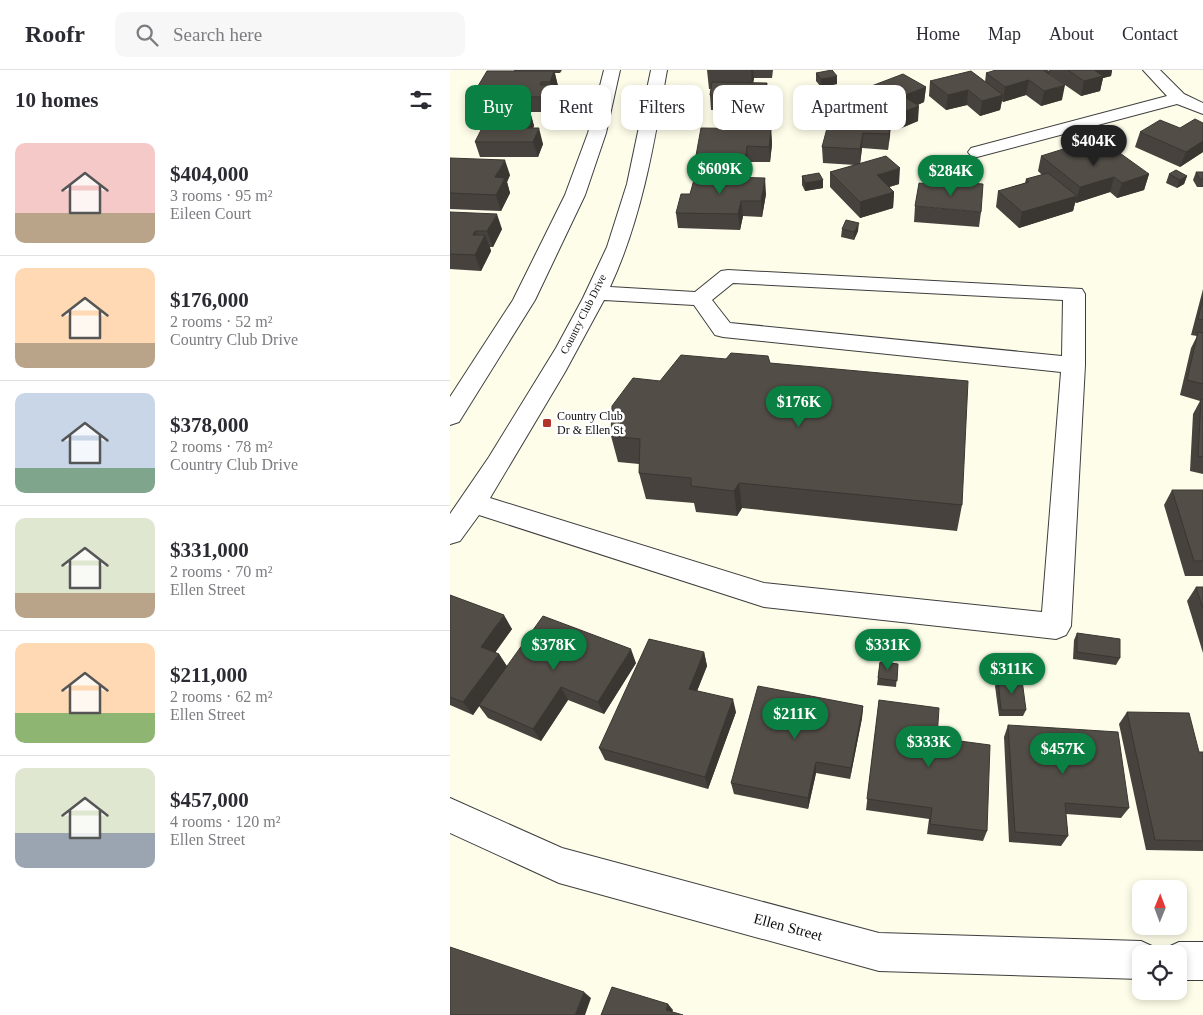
<!DOCTYPE html>
<html lang="en">
<head>
<meta charset="utf-8">
<style>
	body { margin:0; font-family:"Times New Roman",serif; background:#f7f7f7; color:#2b2b33; height:100vh; display:flex; flex-direction:column; font-size:19px; white-space:nowrap }
	* { box-sizing:border-box; margin:0 }
	p { font-size:16px; color:#7c7c81 }
	.icon { flex:none; width:28px; height:28px; fill:none; stroke:currentColor; stroke-width:2; stroke-linecap:round; stroke-linejoin:round }
	.map { position:relative; flex:1; overflow:hidden }
	.details { display:flex; flex-direction:column; background:#fff; width:450px }
	.details>* { flex:none }
	.banner { position:absolute; left:15px; top:15px; width:475px; height:45px; display:flex; gap:10px }
	.needle { width:32px; rotate:1deg }
	.tools { position:absolute; left:682px; top:810px; display:grid; gap:10px }
	.tools a { display:grid; place-items:center; width:55px; height:55px; border-radius:10px; background:#fff; box-shadow:0 2px 8px #0003; font-size:25px }
	.price { position:absolute; translate:-50% -42px; padding:0 11px; border-radius:18px; background:#0b8043; color:#fff; font-size:16px; line-height:32px; filter:drop-shadow(0 1px 2px #0008) }
	.price::after { content:''; position:absolute; left:50%; top:30px; width:15px; height:11px; margin-left:-8px; background:inherit; clip-path:polygon(0 0,100% 0,50% 100%) }
	.price.on { background:#222; color:#fff }
	ul { padding:0; list-style:none }
	li { display:flex; align-items:center; gap:15px; height:125px; padding:0 15px }
	li+li { border-top:1px solid #e1e1e2 }
	li span { display:grid; place-items:center; flex:none; width:140px; height:100px; border-radius:10px; color:#555 }
	li>.icon { margin-inline-start:auto }
	span .icon { width:60px; height:60px; fill:#fffc; stroke-width:1 }
	li b { font-size:21px }
	h2 { display:flex; justify-content:space-between; align-items:center; height:60px; padding:0 15px; font-size:21px }
	.chip { padding:0 18px; border-radius:10px; background:#fff; box-shadow:0 2px 8px #0003; font-size:18px; line-height:45px }
	.chip.on { background:#0b8043; color:#fff }
	header { display:flex; align-items:center; gap:30px; box-sizing:border-box; height:70px; padding:0 25px; background:#fff; border-bottom:1px solid #e1e1e2 }
	header strong { font-size:24px }
	nav { display:flex; gap:28px; margin-inline-start:auto; font-size:18px }
	.search { width:350px; height:45px; background:#f7f7f7; display:flex; align-items:center; gap:12px; box-sizing:border-box; padding:0 18px; border-radius:10px; color:#7c7c81; font-size:19px }
	main { display:flex; flex:1; min-height:0 }
	.map>svg:first-child { display:block }
	.lines { fill:none; stroke-linecap:round; stroke-linejoin:round }
	.minor-casing { stroke:#3e3e3e; stroke-width:2 }
	.minor { fill:#fff; fill-rule:evenodd }
	.wall { fill:#47423d }
	.shaded-wall { fill:#3a3632 }
	.building { fill:#534d47; stroke:#3a3632 }
	.poi-dot { fill:#b3352a; stroke:#fff; stroke-width:2 }
	.labels { text-anchor:middle; dominant-baseline:central; stroke-width:5; stroke-linejoin:round; paint-order:stroke }
	.far-street-label { font-size:11px; fill:#0b0b0b; stroke:#fff }
	.poi-label { font-size:12px; fill:#0b0b0b; stroke:#fff; text-anchor:start }
	.near-street-label { font-size:15px; fill:#0b0b0b; stroke:#fff }
</style>
</head>
<body>
<header>
<strong>Roofr</strong>
<div class="search"><svg class="icon" aria-label="search" viewBox="0 0 24 24"><circle cx="10" cy="10" r="6"/><path d="M15 15l6 6"/></svg>Search here</div>
<nav><a>Home</a><a>Map</a><a>About</a><a>Contact</a></nav>
</header>
<main>
<section class="details">
<h2>10 homes<svg class="icon" aria-label="filters" viewBox="0 0 24 24"><path d="M4 7h16M4 17h16"/><circle cx="9" cy="7" r="2"/><circle cx="15" cy="17" r="2"/></svg></h2>
<ul>
<li><span style="background:linear-gradient(#f6c9c9 70%,#b9a48a 0)"><svg class="icon" aria-label="home" viewBox="0 0 24 24"><path d="M3 11l9-7 9 7M6 9v11h12V9"/></svg></span><div><b>$404,000</b><p>3 rooms · 95 m²</p><p>Eileen Court</p></div></li>
<li><span style="background:linear-gradient(#ffd9b3 75%,#b9a48a 0)"><svg class="icon" aria-label="home" viewBox="0 0 24 24"><path d="M3 11l9-7 9 7M6 9v11h12V9"/></svg></span><div><b>$176,000</b><p>2 rooms · 52 m²</p><p>Country Club Drive</p></div></li>
<li><span style="background:linear-gradient(#c9d6e8 75%,#7fa58c 0)"><svg class="icon" aria-label="home" viewBox="0 0 24 24"><path d="M3 11l9-7 9 7M6 9v11h12V9"/></svg></span><div><b>$378,000</b><p>2 rooms · 78 m²</p><p>Country Club Drive</p></div></li>
<li><span style="background:linear-gradient(#dfe7d0 75%,#b9a48a 0)"><svg class="icon" aria-label="home" viewBox="0 0 24 24"><path d="M3 11l9-7 9 7M6 9v11h12V9"/></svg></span><div><b>$331,000</b><p>2 rooms · 70 m²</p><p>Ellen Street</p></div></li>
<li><span style="background:linear-gradient(#ffd9b3 70%,#8fb573 0)"><svg class="icon" aria-label="home" viewBox="0 0 24 24"><path d="M3 11l9-7 9 7M6 9v11h12V9"/></svg></span><div><b>$211,000</b><p>2 rooms · 62 m²</p><p>Ellen Street</p></div></li>
<li><span style="background:linear-gradient(#dfe7d0 65%,#9aa5b1 0)"><svg class="icon" aria-label="home" viewBox="0 0 24 24"><path d="M3 11l9-7 9 7M6 9v11h12V9"/></svg></span><div><b>$457,000</b><p>4 rooms · 120 m²</p><p>Ellen Street</p></div></li>
</ul>
</section>
<div class="map">
<svg width="753" height="945" viewBox="0 0 753 945">
	<rect width="100%" height="100%" fill="#fefde9"/>
	<g class="lines">
		<g class="minor-casing">
			<g id="minor">
				<polygon points="154,0 170,0 156,63 135,125 85,230 9,352 0,355 0,327 63,230 115,125 138,63"/>
				<path d="M201 0H217C204 74 192 148 160 217L245 222 271 201 278 200 632 219 635 224V295L621 556 616 565 606 569 314 537 29 445 10 471 0 474V444L39 387 106 278 133 228 157 177 177 114ZM283 213 613 230 612 286 280 253 262 230ZM154 230 244 235 265 265 273 267 611 302 592 542 314 513 40 428 115 302Z"/>
				<polygon points="693,0 710,0 734,24 753,33 753,44 727,34 527,87 521,86 518,82 521,78 717,26"/>
				<polygon points="0,728 112,778 429,863 691,871 704,877 707,884 691,884 691,909 429,901 109,813 0,763"/>
				<polygon points="729,872 753,872 753,910 729,910 729,884 713,884 716,878"/>
			</g>
		</g>
		<use href="#minor" class="minor"/>
	</g>
	<g class="wall">
		<polygon points="64,0 112,0 110,3 105,3 108,16 103,27 104,30 99,42 80,42 84,56 83,58 93,74 88,87 30,87 25,72 47,32 33,31 28,16 64,1"/>
		<polygon points="257,0 323,0 322,8 304,8 303,13 317,13 317,28 315,55 277,55 276,40 261,40 260,25 261,19 259,19"/>
		<polygon points="599,0 662,0 661,6 653,8 650,21 631,26 599,4 612,30 591,36 576,25 553,32 552,31 550,40 530,46 517,35 496,40 479,26 480,11 535,12 536,3 599,1"/>
		<polygon points="366,3 387,14 371,17 366,11"/>
		<polygon points="476,17 474,32 468,35 468,51 449,59 441,54 438,80 412,78 410,93 449,114 439,117 444,122 443,138 410,148 380,117 380,102 405,95 373,93 372,77 436,50 411,35 411,20"/>
		<polygon points="753,53 753,82 730,97 685,77 690,62 730,58"/>
		<polygon points="321,59 322,74 320,92 298,92 296,107 275,107 316,124 312,147 293,146 290,160 228,158 226,143 240,124 247,106 245,91"/>
		<polygon points="591,86 640,89 699,104 694,120 667,128 660,122 626,133 625,132 623,141 569,158 546,137 548,121 575,113 576,109 592,105 588,101"/>
		<polygon points="0,88 60,105 57,112 60,123 51,141 0,139"/>
		<polygon points="746,102 753,102 753,117 747,117 743,110"/>
		<polygon points="719,104 737,106 734,114 727,118 716,113"/>
		<polygon points="352,106 373,110 373,118 355,121 352,115"/>
		<polygon points="465,136 531,142 529,157 464,152"/>
		<polygon points="0,142 52,159 43,177 40,177 41,181 31,201 0,199"/>
		<polygon points="392,159 408,161 404,170 391,167"/>
		<polygon points="753,219 753,404 740,401 743,344 750,331 730,325 741,278 747,266 741,265"/>
		<polygon points="276,289 320,293 512,435 507,461 292,438 287,446 246,442 244,433 196,429 189,403 189,394 168,392 161,366 210,311"/>
		<polygon points="722,420 753,420 753,506 735,506 714,435"/>
		<polygon points="746,517 753,517 753,583 737,531"/>
		<polygon points="0,525 62,559 45,582 49,584 57,596 186,593 154,644 118,630 91,671 38,648 29,636 23,645 0,635"/>
		<polygon points="627,563 670,588 666,595 623,589 624,570"/>
		<polygon points="254,582 257,596 247,621 286,642 258,719 155,690 149,678"/>
		<polygon points="430,592 448,594 446,617 427,615"/>
		<polygon points="548,609 576,640 573,646 549,646 545,616"/>
		<polygon points="429,630 487,668 537,761 533,771 477,764 479,749 416,740"/>
		<polygon points="413,636 412,648 400,709 366,703 358,739 284,724 281,713"/>
		<polygon points="677,642 749,682 753,682 753,781 696,780 669,654"/>
		<polygon points="558,655 679,738 671,748 616,744 618,766 611,776 559,772 554,667"/>
	</g>
	<g class="shaded-wall">
		<polygon points="301,0 303,0 304,8 302,19"/>
		<polygon points="639,0 662,0 661,6 653,8 650,21 631,26 634,11"/>
		<polygon points="104,1 108,16 103,27 100,12"/>
		<polygon points="387,6 387,14 371,17 371,9"/>
		<polygon points="579,10 576,25 553,32 555,17"/>
		<polygon points="317,13 317,28 315,55 314,40"/>
		<polygon points="100,15 104,30 99,42 95,27"/>
		<polygon points="615,15 612,30 591,36 594,21"/>
		<polygon points="476,17 474,32 452,41 453,26"/>
		<polygon points="518,20 517,35 496,40 498,25"/>
		<polygon points="553,25 550,40 530,46 532,31"/>
		<polygon points="75,32 78,44 80,41 84,56 77,72 72,58 71,41"/>
		<polygon points="469,36 468,51 449,59 450,43"/>
		<polygon points="441,51 440,66 438,80 439,64"/>
		<polygon points="89,58 93,74 88,87 83,72"/>
		<polygon points="321,59 322,74 320,92 319,77"/>
		<polygon points="413,63 412,78 410,95 410,79"/>
		<polygon points="753,71 753,82 730,97 736,82"/>
		<polygon points="297,76 298,92 296,107 295,91"/>
		<polygon points="55,90 60,105 57,112 60,123 51,141 46,125 45,107"/>
		<polygon points="450,98 449,114 426,121 427,105"/>
		<polygon points="699,104 694,120 667,128 672,113"/>
		<polygon points="737,106 734,114 727,118 730,110"/>
		<polygon points="664,107 660,122 626,133 630,117"/>
		<polygon points="315,108 316,124 312,147 311,131"/>
		<polygon points="373,110 373,118 355,121 355,113"/>
		<polygon points="444,122 443,138 410,148 410,132"/>
		<polygon points="627,126 623,141 569,158 572,142"/>
		<polygon points="291,131 293,146 290,160 288,144"/>
		<polygon points="47,144 52,159 43,177 37,161"/>
		<polygon points="409,153 408,161 404,170 404,162"/>
		<polygon points="25,161 30,175 35,165 41,181 31,201 25,185 23,165"/>
		<polygon points="289,413 292,438 287,446 284,421"/>
		<polygon points="54,545 62,559 40,590 31,577"/>
		<polygon points="181,579 186,593 154,644 148,632"/>
		<polygon points="254,582 257,596 243,631 239,619"/>
		<polygon points="49,584 57,597 23,645 13,632"/>
		<polygon points="111,617 118,630 91,671 83,659"/>
		<polygon points="283,629 286,642 258,719 255,707"/>
		<polygon points="413,636 412,648 400,709 401,698"/>
		<polygon points="366,692 366,703 358,739 358,728"/>
		<polygon points="134,922 141,928 135,945 125,945"/>
		<polygon points="218,934 223,940 221,945 216,940"/>
	</g>
	<g class="building">
		<polygon points="382,0 387,6 371,9 366,3"/>
		<polygon points="546,0 593,0 615,15 594,21 579,10 555,17 536,3"/>
		<polygon points="593,0 597,0 600,2 597,2"/>
		<polygon points="618,0 644,0 653,6 634,11"/>
		<polygon points="37,1 104,1 100,12 91,12 90,15 100,15 95,27 46,27 51,16 28,16"/>
		<polygon points="521,1 553,25 532,31 518,20 498,25 480,11"/>
		<polygon points="453,4 476,17 453,26 469,36 450,43 411,20"/>
		<polygon points="262,12 317,13 314,40 276,39 278,25 260,25"/>
		<polygon points="45,32 75,32 71,41 80,41 72,58 89,58 83,72 25,72"/>
		<polygon points="380,47 441,51 439,64 413,63 410,79 372,77"/>
		<polygon points="745,49 753,53 753,71 736,82 690,62 710,50 730,58"/>
		<polygon points="251,58 321,59 319,77 297,76 295,91 245,91"/>
		<polygon points="623,76 640,89 667,81 699,104 672,113 664,107 630,117 591,86"/>
		<polygon points="436,86 450,98 427,105 444,122 410,132 380,102"/>
		<polygon points="0,88 55,90 45,107 55,108 46,125 0,123"/>
		<polygon points="726,100 737,106 730,110 719,104"/>
		<polygon points="746,102 753,102 753,109 750,109"/>
		<polygon points="369,103 373,110 355,113 352,106"/>
		<polygon points="598,103 627,126 572,142 548,121 579,112 576,109"/>
		<polygon points="245,106 315,108 311,131 291,131 288,144 226,143 231,124 240,124"/>
		<polygon points="505,112 533,114 531,142 465,136 469,113 505,116"/>
		<polygon points="0,142 47,144 37,161 25,161 23,165 35,165 25,185 0,184"/>
		<polygon points="396,150 409,153 404,162 392,159"/>
		<polygon points="753,228 753,250 748,249"/>
		<polygon points="748,262 753,263 753,314 737,310"/>
		<polygon points="281,283 318,286 320,293 518,311 512,435 289,413 284,421 241,416 241,408 189,403 190,369 161,366 162,336 183,308 210,311 231,285 276,289"/>
		<polygon points="751,329 753,329 753,387 748,386"/>
		<polygon points="722,420 753,420 753,491 744,491"/>
		<polygon points="746,517 753,517 753,539"/>
		<polygon points="0,525 54,545 31,577 49,584 13,632 0,627"/>
		<polygon points="93,546 181,579 148,632 111,617 83,659 29,635"/>
		<polygon points="627,563 670,569 670,588 627,582"/>
		<polygon points="199,569 254,582 239,619 283,629 255,707 149,678"/>
		<polygon points="430,592 448,594 447,611 428,608"/>
		<polygon points="548,609 572,610 576,640 551,640"/>
		<polygon points="308,616 413,636 401,698 366,692 358,728 281,713"/>
		<polygon points="429,630 489,638 487,668 540,675 537,761 480,754 482,738 417,729"/>
		<polygon points="677,642 739,643 749,682 753,682 753,771 705,770"/>
		<polygon points="558,655 668,662 679,738 615,733 618,766 565,762"/>
		<polygon points="0,877 134,922 125,945 0,945"/>
		<polygon points="162,917 218,934 216,940 233,945 151,945"/>
	</g>
	<rect class="poi-dot" x="92" y="348" width="10" height="10" rx="2.5"/>
	<g class="labels">
		<g class="far-street-label">
			<text transform="translate(133 244) rotate(-63)">Country Club Drive</text>
		</g>
		<g class="poi-label">
			<text x="107" y="346">Country Club<tspan x="107" dy="14">Dr &amp; Ellen St</tspan></text>
		</g>
		<g class="near-street-label">
			<text transform="translate(338 857) rotate(15)">Ellen Street</text>
		</g>
	</g>
</svg>
<div class="tools">
<a><svg class="needle" viewBox="-14 -14 28 28"><path d="M0-13l5 13h-10z" fill="#e53935"/><path d="M0 13l5-13h-10z" fill="#7c7c81"/></svg></a>
<a><svg class="icon" aria-label="locate" viewBox="0 0 24 24"><circle cx="12" cy="12" r="6"/><path d="M12 2v4M12 18v4M2 12h4M18 12h4"/></svg></a>
</div>
<b class="price on" style="left:644px;top:97px">$404K</b>
<b class="price" style="left:270px;top:125px">$609K</b>
<b class="price" style="left:501px;top:127px">$284K</b>
<b class="price" style="left:349px;top:358px">$176K</b>
<b class="price" style="left:104px;top:601px">$378K</b>
<b class="price" style="left:438px;top:601px">$331K</b>
<b class="price" style="left:562px;top:625px">$311K</b>
<b class="price" style="left:345px;top:670px">$211K</b>
<b class="price" style="left:479px;top:698px">$333K</b>
<b class="price" style="left:613px;top:705px">$457K</b>
<div class="banner">
<a class="chip on">Buy</a>
<a class="chip">Rent</a>
<a class="chip">Filters</a>
<a class="chip">New</a>
<a class="chip">Apartment</a>
</div>
</div>
</main>
</body>
</html>
